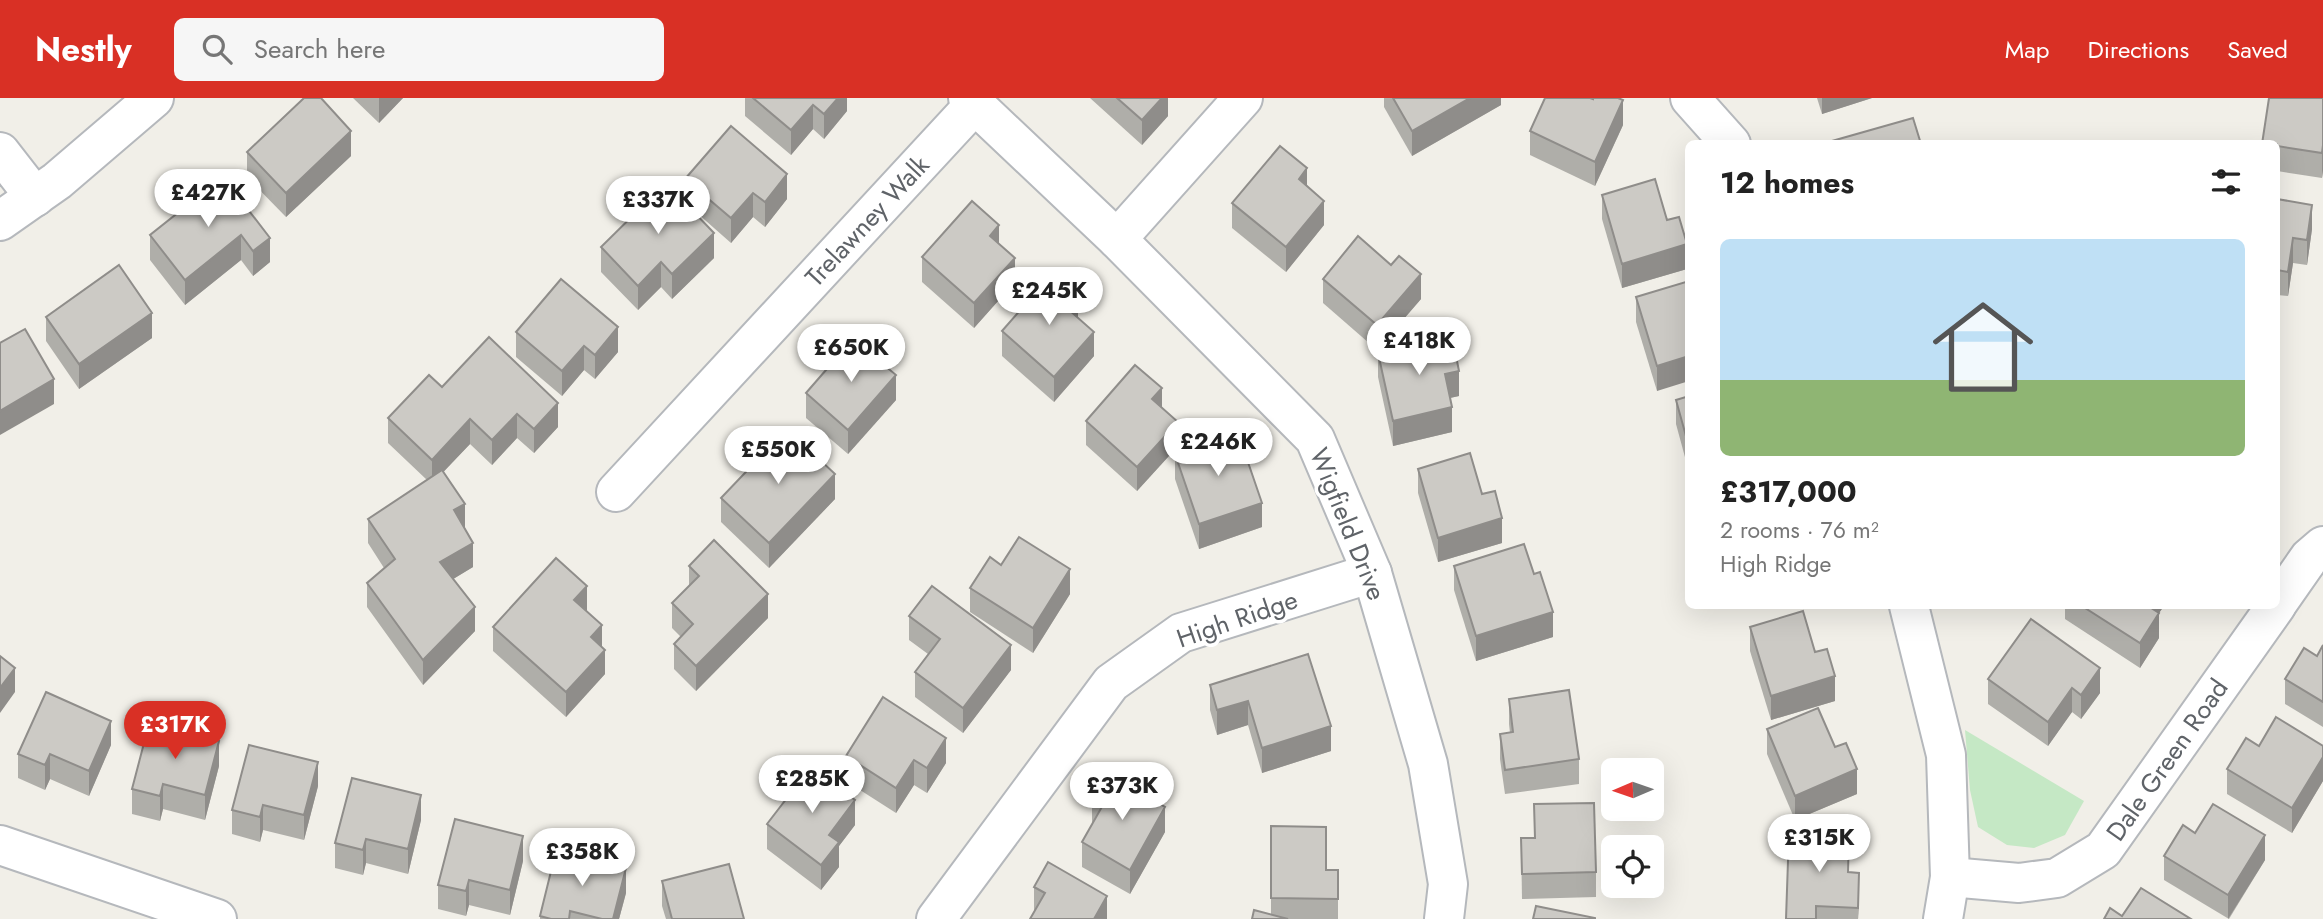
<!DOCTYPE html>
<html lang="en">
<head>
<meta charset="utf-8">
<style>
	body { margin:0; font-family:Jost,sans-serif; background:#f6f6f6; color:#222; height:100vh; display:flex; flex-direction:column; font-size:26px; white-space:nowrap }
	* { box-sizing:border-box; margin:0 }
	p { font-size:23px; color:#767676 }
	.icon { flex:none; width:38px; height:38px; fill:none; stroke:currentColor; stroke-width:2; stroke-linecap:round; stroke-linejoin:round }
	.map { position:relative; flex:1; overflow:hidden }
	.panel { position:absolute; left:1685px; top:42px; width:595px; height:469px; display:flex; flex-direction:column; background:#fff; border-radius:10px; box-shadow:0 7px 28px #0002 }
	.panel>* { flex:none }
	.needle { width:46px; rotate:268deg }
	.controls { position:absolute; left:1601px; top:660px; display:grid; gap:14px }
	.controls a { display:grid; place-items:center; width:63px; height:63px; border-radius:10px; background:#fff; box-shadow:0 7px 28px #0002; font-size:35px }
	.price { position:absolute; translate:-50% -60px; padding:0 16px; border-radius:24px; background:#fff; color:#222; font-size:23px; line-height:46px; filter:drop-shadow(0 2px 4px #0008) }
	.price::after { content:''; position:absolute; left:50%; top:42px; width:21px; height:16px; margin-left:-10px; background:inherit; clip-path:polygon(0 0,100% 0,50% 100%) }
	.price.selected { background:#d93025; color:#fff }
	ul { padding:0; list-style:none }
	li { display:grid; align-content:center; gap:14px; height:371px; padding:0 35px }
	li+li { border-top:2px solid #e0e0e0 }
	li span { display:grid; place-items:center; height:217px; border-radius:10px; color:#555 }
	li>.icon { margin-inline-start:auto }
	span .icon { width:126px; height:126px; fill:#fffc; stroke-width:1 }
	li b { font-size:30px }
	h2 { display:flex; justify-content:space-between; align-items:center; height:84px; padding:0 35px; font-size:30px }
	header { display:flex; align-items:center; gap:42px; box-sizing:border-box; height:98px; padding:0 35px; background:#d93025; color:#fff }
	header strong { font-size:33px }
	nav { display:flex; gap:38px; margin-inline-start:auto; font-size:24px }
	.search { width:490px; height:63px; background:#f6f6f6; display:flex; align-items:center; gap:18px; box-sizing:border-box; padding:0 24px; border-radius:10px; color:#767676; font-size:26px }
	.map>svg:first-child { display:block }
	.green { fill:#c5e8c5 }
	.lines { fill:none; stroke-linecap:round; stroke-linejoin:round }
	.minor-casing { stroke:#b5b8bc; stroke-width:42 }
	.minor { stroke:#fff; stroke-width:38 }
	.wall { fill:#afaea9 }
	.shaded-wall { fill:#8f8d8a }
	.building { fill:#cccac5; stroke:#8f8d8a; stroke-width:2 }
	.labels { text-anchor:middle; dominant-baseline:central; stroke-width:7; stroke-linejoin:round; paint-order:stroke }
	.street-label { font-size:26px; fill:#5f6368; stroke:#fff }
</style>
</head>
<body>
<header>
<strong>Nestly</strong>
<div class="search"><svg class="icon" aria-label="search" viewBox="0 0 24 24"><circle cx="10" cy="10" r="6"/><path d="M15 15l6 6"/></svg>Search here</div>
<nav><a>Map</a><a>Directions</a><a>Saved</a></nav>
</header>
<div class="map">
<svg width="2323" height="821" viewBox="0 0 2323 821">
	<rect width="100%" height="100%" fill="#f1efe8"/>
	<polygon class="green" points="1965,632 2084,703 2065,737 2034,750 2007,747 1978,729 1970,692"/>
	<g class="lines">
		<g class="minor-casing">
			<g id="minor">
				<polyline points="968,0 1117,141 1315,341 1372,475 1428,666 1448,786 1444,821"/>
				<polyline points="1690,0 1731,46"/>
				<polyline points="0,54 35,99"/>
				<polyline points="0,123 57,83 154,0"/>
				<polyline points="1117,141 1243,0"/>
				<polyline points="616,394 975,6"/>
				<polyline points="2277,506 2309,460 2323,448"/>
				<polyline points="1909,508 1946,657 1950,779 1943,821"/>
				<polyline points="0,747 217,821"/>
				<polyline points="1950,779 2019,785 2057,780 2103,752 2276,508"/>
				<polyline points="936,821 1111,585 1181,535 1372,475"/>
			</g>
		</g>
		<use href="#minor" class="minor"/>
	</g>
	<g class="wall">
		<polygon points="353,0 403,0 379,25"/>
		<polygon points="745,0 847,0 847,13 824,41 813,31 791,57 745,18"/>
		<polygon points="1090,0 1168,0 1168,18 1142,47"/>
		<polygon points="1384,0 1501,0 1501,7 1412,58 1384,9"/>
		<polygon points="1817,0 1872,0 1822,16"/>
		<polygon points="2323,0 2323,72 2322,80 2277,73 2277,46"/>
		<polygon points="1593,1 1623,27 1595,88 1530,57 1530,33"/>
		<polygon points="247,54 351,58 286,119 247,79"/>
		<polygon points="223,79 270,164 253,178 241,162 185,207 150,162 150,137"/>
		<polygon points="685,81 787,101 765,129 753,119 731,145 689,108 714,160 672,201 661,189 638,212 601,174 601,149 685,105"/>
		<polygon points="1602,97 1667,122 1687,171 1622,190 1602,121"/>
		<polygon points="2277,101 2312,131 2307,167 2293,165 2288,198 2277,197"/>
		<polygon points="1232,105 1324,127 1286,174 1232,130"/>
		<polygon points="999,146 1015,184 974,230 922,184 922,159"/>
		<polygon points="1323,181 1421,201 1377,252 1323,205"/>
		<polygon points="1689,183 1657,293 1636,224 1636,199"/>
		<polygon points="2277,211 2279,244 2279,269 2277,269"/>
		<polygon points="46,219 152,240 79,291 46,243"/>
		<polygon points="1002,233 1094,258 1054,304 1002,258"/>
		<polygon points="516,234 618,254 595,281 584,272 562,298 516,259"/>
		<polygon points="1378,255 1459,298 1450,300 1452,334 1393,348 1378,279"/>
		<polygon points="442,289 558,329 534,355 517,340 492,367 470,346 443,374 465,430 473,469 453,481 475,533 423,587 367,509 367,485 384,470 368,445 368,421 427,382 388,345 388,320"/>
		<polygon points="806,295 896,302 848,356 806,320"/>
		<polygon points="1689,298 1689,374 1676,326 1676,302"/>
		<polygon points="1162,309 1178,348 1137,393 1086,347 1086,323"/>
		<polygon points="1175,356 1262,429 1199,451 1175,381"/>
		<polygon points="1418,371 1482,396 1502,445 1438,464 1418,395"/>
		<polygon points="721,400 835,401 769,470 721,424"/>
		<polygon points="1001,467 1070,496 1033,555 970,514 970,490"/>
		<polygon points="689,468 768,520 696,593 674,571 674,546 681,539 672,530 672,505 689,488"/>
		<polygon points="1454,468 1534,476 1553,539 1476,563 1454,492"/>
		<polygon points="2065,508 2164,508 2159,515 2159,540 2140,570 2065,521"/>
		<polygon points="587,513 605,576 566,619 493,553 493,529"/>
		<polygon points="909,518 1011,572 963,635 915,599 915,574 928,556 909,542"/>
		<polygon points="2031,521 2100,595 2081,621 2072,614 2048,648 1988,606 1988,581"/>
		<polygon points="1750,529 1815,554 1835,603 1771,622 1750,553"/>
		<polygon points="2323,547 2323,629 2285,606 2285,581 2317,558"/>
		<polygon points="1308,556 1331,653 1262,675 1248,627 1217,637 1210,612 1210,587"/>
		<polygon points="1509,601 1579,661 1579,686 1505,696 1500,661 1500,636 1510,635 1509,626"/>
		<polygon points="1767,631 1835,649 1857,696 1795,722 1767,656"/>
		<polygon points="111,647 89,698 50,681 45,692 18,680 18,656"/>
		<polygon points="2259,648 2323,648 2323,683 2292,735 2227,696 2227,671"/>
		<polygon points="846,658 946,665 927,695 914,687 896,715 846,683"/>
		<polygon points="219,668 205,722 163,711 160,723 132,716 132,691"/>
		<polygon points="318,688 304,742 263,732 260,744 232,736 232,712"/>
		<polygon points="1092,701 1165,734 1130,796 1082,769 1082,744 1092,726"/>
		<polygon points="421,722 408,776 366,765 363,777 335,770 335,745"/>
		<polygon points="767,726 855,727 839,748 839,769 821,792 767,751"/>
		<polygon points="1271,728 1326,772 1338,772 1338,821 1252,821 1271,816"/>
		<polygon points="2195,735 2265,762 2229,821 2164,782 2164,758"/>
		<polygon points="1521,740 1596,774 1596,799 1522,801"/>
		<polygon points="523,763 510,817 469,807 466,818 438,811 438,787"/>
		<polygon points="1848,774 1859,800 1858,821 1786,821"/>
		<polygon points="662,783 744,821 666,821 662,808"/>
		<polygon points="1034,789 1107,821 1034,814"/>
		<polygon points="626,795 619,821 540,821 540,818"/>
	</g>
	<g class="shaded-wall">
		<polygon points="379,0 403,0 379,25"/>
		<polygon points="838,0 847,0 847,13 824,41 824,16"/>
		<polygon points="1162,0 1168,0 1168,18 1142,47 1142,22"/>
		<polygon points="1470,0 1501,0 1501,7 1412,58 1412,33"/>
		<polygon points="1822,0 1872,0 1822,16"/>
		<polygon points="1623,2 1623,27 1595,88 1595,64"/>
		<polygon points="813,7 813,31 791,57 791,32"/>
		<polygon points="351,33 351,58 286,119 286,95"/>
		<polygon points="2323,47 2323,72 2322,80 2322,55"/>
		<polygon points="1307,70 1307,95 1299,81"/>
		<polygon points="787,76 787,101 765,129 765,104"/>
		<polygon points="753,95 753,119 731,145 731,120"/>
		<polygon points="1324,103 1324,127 1286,174 1286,149"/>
		<polygon points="2312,107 2312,131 2307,167 2307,142"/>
		<polygon points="999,127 999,152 990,138"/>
		<polygon points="714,135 714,160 672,201 672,176"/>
		<polygon points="241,137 241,162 185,207 185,182"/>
		<polygon points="270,140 270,164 253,178 253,153"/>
		<polygon points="2293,140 2293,165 2288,198 2288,174"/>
		<polygon points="1687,146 1687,171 1622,190 1622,166"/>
		<polygon points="1015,160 1015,184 974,230 974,205"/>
		<polygon points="661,164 661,189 638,212 638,188"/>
		<polygon points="1421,176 1421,201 1377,252 1377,227"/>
		<polygon points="1078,201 1078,225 1069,212"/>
		<polygon points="152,215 152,240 79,291 79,266"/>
		<polygon points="618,229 618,254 595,281 595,257"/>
		<polygon points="1094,234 1094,258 1054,304 1054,279"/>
		<polygon points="584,248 584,272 562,298 562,273"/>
		<polygon points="1689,258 1689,283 1657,293 1657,268"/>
		<polygon points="1459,273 1459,298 1445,301 1445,276"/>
		<polygon points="896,277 896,302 848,356 848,332"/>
		<polygon points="54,281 54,306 0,337 0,313"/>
		<polygon points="1162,290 1162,315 1152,301"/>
		<polygon points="558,305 558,329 534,355 534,331"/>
		<polygon points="1452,309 1452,334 1393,348 1393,323"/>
		<polygon points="517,316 517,340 492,367 492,342"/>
		<polygon points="470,321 470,346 432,386 432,362"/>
		<polygon points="1178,324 1178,348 1137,393 1137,369"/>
		<polygon points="835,376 835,401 769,470 769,445"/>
		<polygon points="1262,405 1262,429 1199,451 1199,426"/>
		<polygon points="465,406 465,431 454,412"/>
		<polygon points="1502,420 1502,445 1438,464 1438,440"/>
		<polygon points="473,445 473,469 440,489 440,464"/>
		<polygon points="1070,471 1070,496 1033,555 1033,530"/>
		<polygon points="587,488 587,513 574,502"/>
		<polygon points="768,496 768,520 696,593 696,568"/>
		<polygon points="1725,508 1736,508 1725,511"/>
		<polygon points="2148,508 2164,508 2159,515 2159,540 2140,570 2140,545"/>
		<polygon points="475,509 475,533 423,587 423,562"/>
		<polygon points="1553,514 1553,539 1476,563 1476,538"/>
		<polygon points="602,527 602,552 591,539"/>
		<polygon points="1011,547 1011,572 963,635 963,610"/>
		<polygon points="605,552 605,576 566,619 566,594"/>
		<polygon points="15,570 15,594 0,615 0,590"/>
		<polygon points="2100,570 2100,595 2081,621 2081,597"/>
		<polygon points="1835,578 1835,603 1771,622 1771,598"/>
		<polygon points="2072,590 2072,614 2048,648 2048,624"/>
		<polygon points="1248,603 1248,627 1217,637 1217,612"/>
		<polygon points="111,623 111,647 89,698 89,673"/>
		<polygon points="1331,628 1331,653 1262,675 1262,650"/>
		<polygon points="946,640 946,665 927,695 927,670"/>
		<polygon points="219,643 219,668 205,722 205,697"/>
		<polygon points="50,656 50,681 45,692 45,667"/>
		<polygon points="2323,659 2323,683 2292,735 2292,710"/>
		<polygon points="914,662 914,687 896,715 896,690"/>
		<polygon points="318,664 318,688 304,742 304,717"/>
		<polygon points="1857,671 1857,696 1795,722 1795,698"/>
		<polygon points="163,686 163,711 160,723 160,698"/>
		<polygon points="421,697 421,722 408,776 408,751"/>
		<polygon points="855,702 855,727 839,748 839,769 821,792 821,767 829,737"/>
		<polygon points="263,707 263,732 260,744 260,719"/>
		<polygon points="1165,709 1165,734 1130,796 1130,772"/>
		<polygon points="2265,737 2265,762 2228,821 2228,797"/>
		<polygon points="523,738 523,763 510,817 510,792"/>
		<polygon points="366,741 366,765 363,777 363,752"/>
		<polygon points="626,770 626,795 619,821 613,821"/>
		<polygon points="1859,775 1859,800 1858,821 1858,810"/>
		<polygon points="469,782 469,807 466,818 466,793"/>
		<polygon points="1107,798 1107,821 1094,821"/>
	</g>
	<g class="building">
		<polygon points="304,0 321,0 351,33 286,95 247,54"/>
		<polygon points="753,0 838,0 824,16 813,7 791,32"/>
		<polygon points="1117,0 1162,0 1142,22"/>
		<polygon points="1393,0 1470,0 1412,33"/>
		<polygon points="1545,0 1590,0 1593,1 1593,0 1618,0 1623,2 1595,64 1530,33"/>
		<polygon points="2269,0 2323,0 2323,47 2322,55 2277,48 2277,46 2262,46"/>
		<polygon points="1913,20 1921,46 1833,46 1832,43"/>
		<polygon points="731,28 787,76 765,104 753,95 731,120 685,81"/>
		<polygon points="1280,48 1307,70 1299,81 1324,103 1286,149 1232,105"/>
		<polygon points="223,79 270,140 253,153 241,137 185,182 150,137"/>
		<polygon points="1655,81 1667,122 1679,119 1687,146 1622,166 1602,97"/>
		<polygon points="666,85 714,135 672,176 661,164 638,188 601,149"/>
		<polygon points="2277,101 2312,107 2307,142 2293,140 2288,174 2277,172"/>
		<polygon points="972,103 999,127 990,138 1015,160 974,205 922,159"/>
		<polygon points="1358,138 1391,167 1399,158 1421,176 1377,227 1323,181"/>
		<polygon points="119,167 152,215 79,266 46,219"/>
		<polygon points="1051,177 1078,201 1069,212 1094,234 1054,279 1002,233"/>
		<polygon points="561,181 618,229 595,257 584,248 562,273 516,234"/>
		<polygon points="1689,183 1689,258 1657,268 1636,199"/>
		<polygon points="2277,211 2279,244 2277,244"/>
		<polygon points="25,231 54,281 0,313 0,245"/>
		<polygon points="1452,238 1459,273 1445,276 1452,309 1393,323 1378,255"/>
		<polygon points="489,239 558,305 534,331 517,316 492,342 470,321 432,362 388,320 429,277 442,289"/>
		<polygon points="853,241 896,277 848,332 806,295"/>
		<polygon points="1135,267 1162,290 1152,301 1178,324 1137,369 1086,323"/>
		<polygon points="1689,298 1689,349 1676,302"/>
		<polygon points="787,331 835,376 769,445 721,400"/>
		<polygon points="1238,335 1262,405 1199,426 1175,356"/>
		<polygon points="1470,355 1482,396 1495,393 1502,420 1438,440 1418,371"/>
		<polygon points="442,372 465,406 454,412 473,445 440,464 475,509 423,562 367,485 395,461 368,421"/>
		<polygon points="1019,439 1070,471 1033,530 970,490 990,459 1001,467"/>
		<polygon points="714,442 768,496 696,568 674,546 693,526 672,505 699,478 689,468"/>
		<polygon points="1524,446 1534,476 1540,474 1553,514 1476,538 1454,468"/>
		<polygon points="556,460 587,488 574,502 602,527 591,539 605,552 566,594 493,529"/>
		<polygon points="932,488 1011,547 963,610 915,574 940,541 909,518"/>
		<polygon points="2082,508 2148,508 2159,515 2140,545"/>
		<polygon points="1803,513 1815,554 1827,551 1835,578 1771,598 1750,529"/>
		<polygon points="2031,521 2100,570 2081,597 2072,590 2048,624 1988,581"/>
		<polygon points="2323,547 2323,604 2285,581 2304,550 2317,558"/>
		<polygon points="1308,556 1331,628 1262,650 1248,603 1217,612 1210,587"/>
		<polygon points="0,558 15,570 0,590"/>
		<polygon points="1569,592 1579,661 1505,672 1500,636 1513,634 1509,601"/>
		<polygon points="46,594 111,623 89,673 50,656 45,667 18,656"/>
		<polygon points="883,599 946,640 927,670 914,662 896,690 846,658"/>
		<polygon points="1818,610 1835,649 1846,645 1857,671 1795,698 1767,631"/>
		<polygon points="2276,619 2323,648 2323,659 2292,710 2227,671 2246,640 2259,648"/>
		<polygon points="149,626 219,643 205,697 163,686 160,698 132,691"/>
		<polygon points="249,647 318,664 304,717 263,707 260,719 232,712"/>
		<polygon points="811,669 855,702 829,737 839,744 821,767 767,726"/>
		<polygon points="1106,676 1165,709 1130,772 1082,744 1103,707 1092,701"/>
		<polygon points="352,680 421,697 408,751 366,741 363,752 335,745"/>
		<polygon points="1594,705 1596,774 1522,776 1521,740 1535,740 1534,706"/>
		<polygon points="2213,706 2265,737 2228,797 2164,758 2183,727 2195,735"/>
		<polygon points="455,721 523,738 510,792 469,782 466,793 438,787"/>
		<polygon points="1271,728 1326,729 1326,772 1338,772 1338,801 1271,800"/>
		<polygon points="1789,734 1849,736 1848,774 1859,775 1858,810 1816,808 1816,821 1786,821"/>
		<polygon points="556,753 626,770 613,821 602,821 570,813 569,821 551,821 540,818"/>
		<polygon points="1048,764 1107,798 1094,821 1030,821 1045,795 1034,789"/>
		<polygon points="729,766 744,821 672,821 662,783"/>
		<polygon points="2141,790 2191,821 2104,821 2110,810 2122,818"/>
		<polygon points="1536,808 1595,820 1595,821 1533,821"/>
		<polygon points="1254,812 1288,821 1252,821"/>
	</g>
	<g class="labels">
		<g class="street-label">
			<text transform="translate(867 123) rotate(-47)">Trelawney Walk</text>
			<text transform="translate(1348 426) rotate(68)">Wigfield Drive</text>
			<text transform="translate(1237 521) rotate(-19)">High Ridge</text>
			<text transform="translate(2167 662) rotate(-55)">Dale Green Road</text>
		</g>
	</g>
</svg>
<div class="controls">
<a><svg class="needle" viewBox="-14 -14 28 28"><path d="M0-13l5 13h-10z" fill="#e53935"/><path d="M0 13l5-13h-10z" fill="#767676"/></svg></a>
<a><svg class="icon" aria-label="locate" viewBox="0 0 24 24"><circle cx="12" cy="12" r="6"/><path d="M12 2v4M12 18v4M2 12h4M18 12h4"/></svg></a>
</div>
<b class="price" style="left:208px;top:131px">£427K</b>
<b class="price" style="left:658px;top:138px">£337K</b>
<b class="price" style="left:1049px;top:229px">£245K</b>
<b class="price" style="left:1419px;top:279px">£418K</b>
<b class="price" style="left:851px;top:286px">£650K</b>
<b class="price" style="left:1218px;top:380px">£246K</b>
<b class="price" style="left:778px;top:388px">£550K</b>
<b class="price selected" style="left:175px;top:663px">£317K</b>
<b class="price" style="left:812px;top:717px">£285K</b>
<b class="price" style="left:1122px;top:724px">£373K</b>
<b class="price" style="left:1819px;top:776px">£315K</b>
<b class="price" style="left:582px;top:790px">£358K</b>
<section class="panel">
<h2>12 homes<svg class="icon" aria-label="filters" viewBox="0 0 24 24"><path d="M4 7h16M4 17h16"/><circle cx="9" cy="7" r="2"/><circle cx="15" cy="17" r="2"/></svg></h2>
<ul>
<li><span style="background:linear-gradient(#bfe0f5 65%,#8fb573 0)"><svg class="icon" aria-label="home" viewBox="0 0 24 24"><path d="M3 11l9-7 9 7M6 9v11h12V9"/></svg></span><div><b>£317,000</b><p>2 rooms · 76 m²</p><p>High Ridge</p></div></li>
</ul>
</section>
</div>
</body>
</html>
